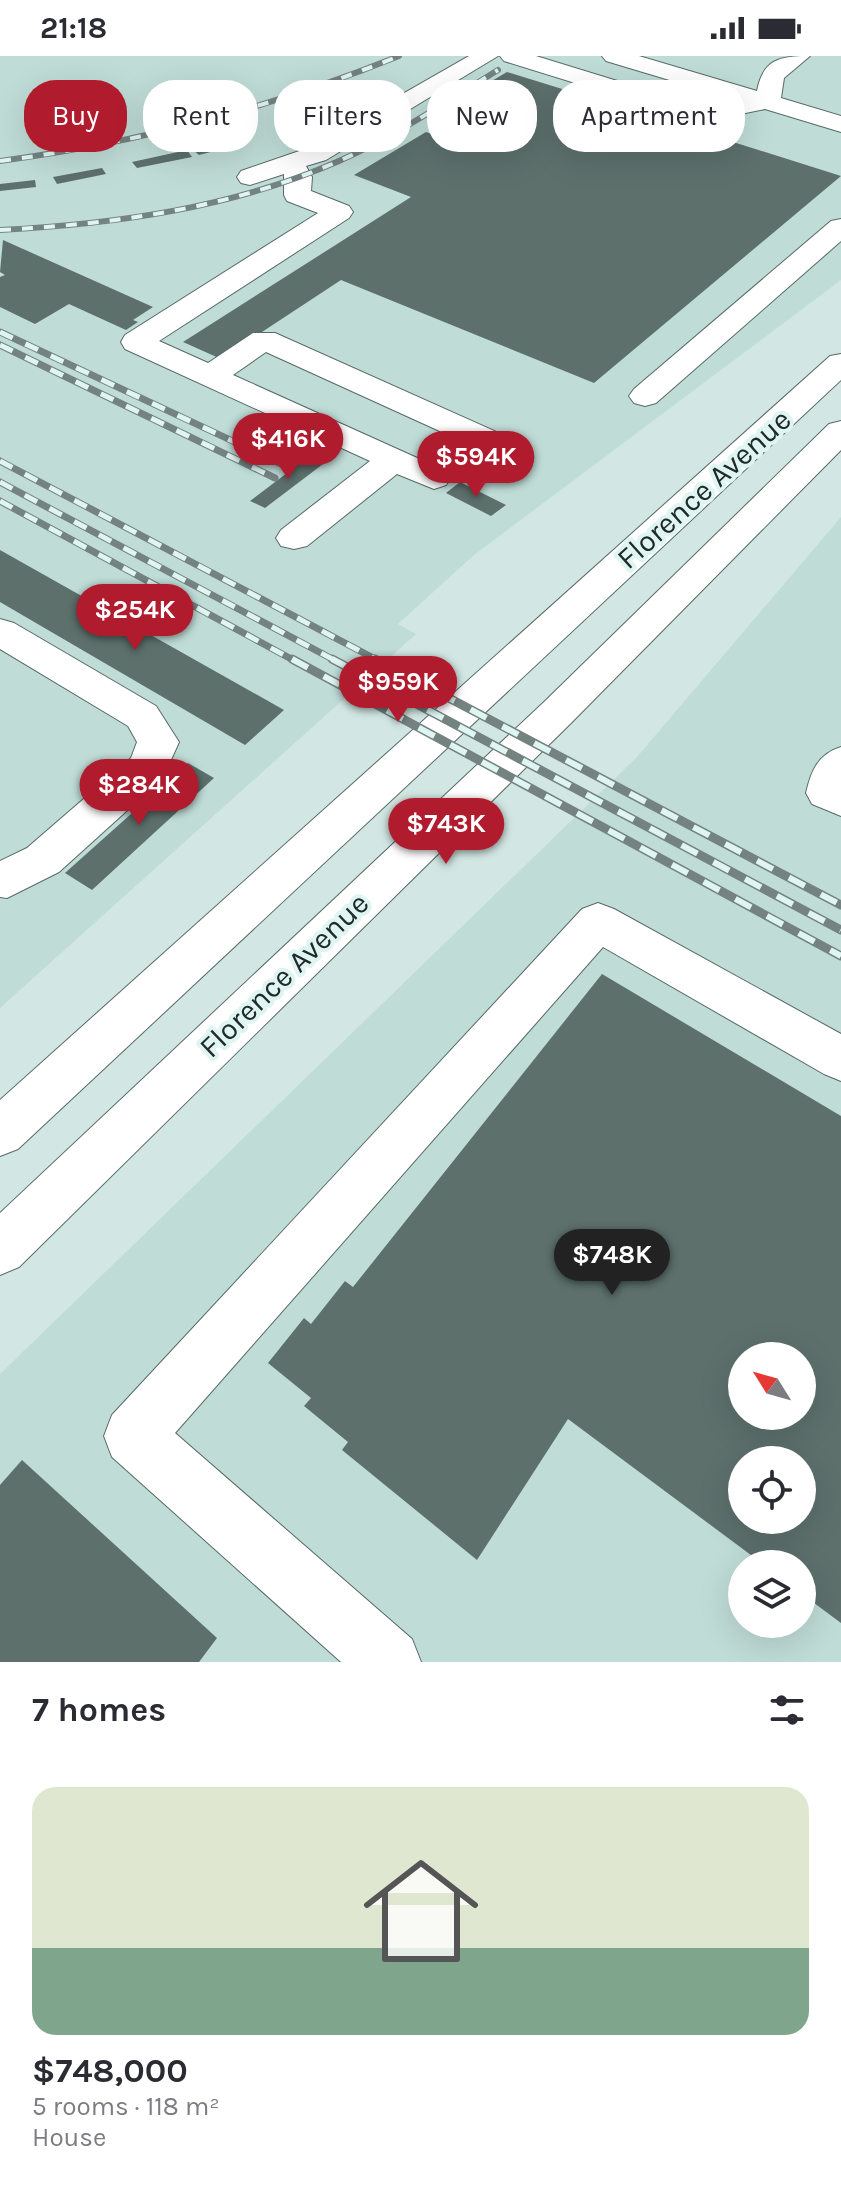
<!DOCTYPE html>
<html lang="en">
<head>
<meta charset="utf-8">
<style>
	body { margin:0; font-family:Karla,sans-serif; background:#f7f7f7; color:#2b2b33; height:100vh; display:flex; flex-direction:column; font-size:30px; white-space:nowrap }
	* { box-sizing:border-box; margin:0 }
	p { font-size:26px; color:#7c7c81 }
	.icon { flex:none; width:44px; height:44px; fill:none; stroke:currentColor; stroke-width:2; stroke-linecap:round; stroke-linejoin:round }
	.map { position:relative; height:1606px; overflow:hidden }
	.drawer { display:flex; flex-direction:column; background:#fff; flex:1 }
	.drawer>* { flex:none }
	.top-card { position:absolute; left:24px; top:24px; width:794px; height:72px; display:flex; gap:16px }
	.needle { width:52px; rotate:307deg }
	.controls { position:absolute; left:728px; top:1286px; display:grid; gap:16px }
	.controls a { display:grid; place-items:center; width:88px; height:88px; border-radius:50%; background:#fff; box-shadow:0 8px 32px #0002; font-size:40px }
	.price { position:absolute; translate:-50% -68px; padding:0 18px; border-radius:28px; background:#b01c2e; color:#fff; font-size:26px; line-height:52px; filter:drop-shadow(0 2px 4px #0008) }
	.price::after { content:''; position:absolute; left:50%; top:48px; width:24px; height:18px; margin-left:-12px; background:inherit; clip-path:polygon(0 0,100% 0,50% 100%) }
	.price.on { background:#222; color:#fff }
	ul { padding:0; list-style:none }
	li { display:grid; align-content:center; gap:16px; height:424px; padding:0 32px }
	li+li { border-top:2px solid #e1e1e2 }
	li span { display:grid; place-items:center; height:248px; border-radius:24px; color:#555 }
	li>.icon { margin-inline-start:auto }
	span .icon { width:144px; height:144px; fill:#fffc; stroke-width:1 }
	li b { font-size:34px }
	h2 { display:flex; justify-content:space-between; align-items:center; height:96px; padding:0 32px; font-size:34px }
	.tag { padding:0 28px; border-radius:32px; background:#fff; box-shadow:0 8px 32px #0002; font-size:28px; line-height:72px }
	.tag.on { background:#b01c2e; color:#fff }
	.status { display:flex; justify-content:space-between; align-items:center; height:56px; padding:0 40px; background:#fff; direction:ltr }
	.status svg { height:22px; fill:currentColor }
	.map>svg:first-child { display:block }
	.built { fill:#bfdcd7; fill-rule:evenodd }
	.building { fill:#5d706c; fill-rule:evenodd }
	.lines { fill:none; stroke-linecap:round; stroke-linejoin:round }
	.minor-casing { stroke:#576a66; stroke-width:2 }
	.major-casing { stroke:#576a66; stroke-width:2 }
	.minor { fill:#fff; fill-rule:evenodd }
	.major { fill:#fff; fill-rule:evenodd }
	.rail-far2-casing { stroke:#748280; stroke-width:6 }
	.rail-far1-casing { stroke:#748280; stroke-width:7 }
	.rail-casing { stroke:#748280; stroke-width:9 }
	.rail-far2 { stroke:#dff5f1; stroke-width:4; stroke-dasharray:11; stroke-linecap:butt }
	.rail-far1 { stroke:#dff5f1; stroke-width:5; stroke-dasharray:14; stroke-linecap:butt }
	.rail { stroke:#dff5f1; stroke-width:6; stroke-dasharray:18; stroke-linecap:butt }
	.labels { text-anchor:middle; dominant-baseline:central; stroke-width:8; stroke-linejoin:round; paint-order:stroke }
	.street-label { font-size:30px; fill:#222a29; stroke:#dff5f1 }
</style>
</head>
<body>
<div class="status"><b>21:18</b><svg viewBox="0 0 49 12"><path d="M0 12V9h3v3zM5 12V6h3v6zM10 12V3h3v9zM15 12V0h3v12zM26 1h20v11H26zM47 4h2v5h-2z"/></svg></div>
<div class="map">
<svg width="841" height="1606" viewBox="0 0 841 1606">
	<rect width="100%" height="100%" fill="#d2e7e3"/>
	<g class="built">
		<polygon points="0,0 841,0 841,224 474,499 398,568 416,578 0,952"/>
		<path d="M841 461V1606H0V1318L637 701ZM742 1300H802V1360H742ZM742 1404H802V1464H742ZM742 1508H802V1568H742Z"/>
	</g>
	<g class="building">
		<polygon points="507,16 682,70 691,64 723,74 714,80 841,120 594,327 341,224 221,303 183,286 411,141 354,119 426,76 483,95 503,83 434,59"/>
		<polygon points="242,80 249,86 199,99 192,93"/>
		<polygon points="187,94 192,101 137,112 132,106"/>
		<polygon points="102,112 106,118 57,128 53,121"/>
		<polygon points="35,124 36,131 0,135 0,128"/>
		<polygon points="3,184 153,251 133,264 138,266 126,274 69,248 35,268 0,251 0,221 5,219 0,216"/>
		<polygon points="312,398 327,405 265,452 250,445"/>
		<polygon points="460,426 506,449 491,460 446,437"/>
		<polygon points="0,494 284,654 245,689 0,546"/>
		<polygon points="188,707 214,722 92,834 65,817"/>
		<path d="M602 918 841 1060V1567L802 1538V1508H763L568 1363 477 1504 342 1394 348 1386 304 1350 311 1342 268 1307 304 1262 311 1268 345 1225 353 1231ZM742 1300H802V1360H742ZM742 1404H802V1464H742Z"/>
		<polygon points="22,1404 217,1582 199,1606 0,1606 0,1429"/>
	</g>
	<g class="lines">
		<g class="minor-casing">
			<g id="minor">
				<polygon points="469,0 498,0 326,104 306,110 312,121 311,135 349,150 353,156 349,162 159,285 208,307 253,277 275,277 512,383 517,390 512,397 500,400 488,397 266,296 233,319 446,415 451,422 446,429 434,433 397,418 307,490 294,493 281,490 276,482 281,474 370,405 125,293 121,286 125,279 318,157 287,145 284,139 284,118 250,129 241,127 237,121 241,115 308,92"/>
				<path d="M500 0H536L702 51 736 44 606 5 602 0H639L757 35C763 3 780 0 810 0L784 22 781 42 841 60V76L765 53 701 66 504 5Z"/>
				<polygon points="841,163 841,185 656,347 645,350 634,347 629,340 634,333 831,165"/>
				<polygon points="0,563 14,567 156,650 179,686 163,722 59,816 7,842 0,841 0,805 27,792 131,702 137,686 128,670 0,593"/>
				<path d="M841 691V760L812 748 806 737C811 715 818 698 841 691Z"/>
				<polygon points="598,847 614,853 841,978 841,1025 824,1018 603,891 175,1377 412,1583 421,1606 341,1606 112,1401 104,1380 112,1359 582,853"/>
			</g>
		</g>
		<g class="major-casing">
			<g id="major">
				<polygon points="841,298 841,324 18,1093 0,1100 0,1044 830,300"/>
				<polygon points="841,365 841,394 571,667 19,1211 0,1219 0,1157 543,647 829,368"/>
			</g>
		</g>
		<use href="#minor" class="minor"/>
		<use href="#major" class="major"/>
		<g class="rail-far2-casing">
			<g id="rail-far2">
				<path d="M0 105C138 87 270 52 399 0"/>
				<path d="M0 174C116 168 232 152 339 105 395 80 446 46 498 14"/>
			</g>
		</g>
		<g class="rail-far1-casing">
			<g id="rail-far1">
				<polyline points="0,276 288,411"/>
				<polyline points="0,289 275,422"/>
				<polyline points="0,405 379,605"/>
				<polyline points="0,426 336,605"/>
				<polyline points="0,445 295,605"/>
			</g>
		</g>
		<g class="rail-casing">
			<g id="rail">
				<polyline points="292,603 841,900"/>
				<polyline points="332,603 841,874"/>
				<polyline points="375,603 841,849"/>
			</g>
		</g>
		<use href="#rail-far2" class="rail-far2"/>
		<use href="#rail-far1" class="rail-far1"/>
		<use href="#rail" class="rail"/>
	</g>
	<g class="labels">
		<g class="street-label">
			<text transform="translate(704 433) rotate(-42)">Florence Avenue</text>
			<text transform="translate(284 919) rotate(-44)">Florence Avenue</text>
		</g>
	</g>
</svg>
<div class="controls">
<a><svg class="needle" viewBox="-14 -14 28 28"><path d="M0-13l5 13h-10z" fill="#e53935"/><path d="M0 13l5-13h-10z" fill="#7c7c81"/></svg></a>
<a><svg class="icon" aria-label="locate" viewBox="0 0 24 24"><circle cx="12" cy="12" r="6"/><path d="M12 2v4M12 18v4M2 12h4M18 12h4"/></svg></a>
<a><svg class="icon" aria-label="layers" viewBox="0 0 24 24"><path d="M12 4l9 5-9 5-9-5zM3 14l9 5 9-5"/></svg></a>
</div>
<b class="price" style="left:288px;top:425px">$416K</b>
<b class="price" style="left:476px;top:443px">$594K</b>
<b class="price" style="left:135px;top:596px">$254K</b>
<b class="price" style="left:398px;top:668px">$959K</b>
<b class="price" style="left:139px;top:771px">$284K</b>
<b class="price" style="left:446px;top:810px">$743K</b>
<b class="price on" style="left:612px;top:1241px">$748K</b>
<div class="top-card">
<a class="tag on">Buy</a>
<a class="tag">Rent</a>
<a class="tag">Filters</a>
<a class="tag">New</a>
<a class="tag">Apartment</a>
</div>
</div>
<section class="drawer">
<h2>7 homes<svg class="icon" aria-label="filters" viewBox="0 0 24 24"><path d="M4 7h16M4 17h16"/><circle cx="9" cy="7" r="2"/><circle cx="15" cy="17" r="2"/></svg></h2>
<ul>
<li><span style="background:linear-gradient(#dfe7d0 65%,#7fa58c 0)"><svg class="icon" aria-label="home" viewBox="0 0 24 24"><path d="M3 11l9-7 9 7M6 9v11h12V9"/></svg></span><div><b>$748,000</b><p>5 rooms · 118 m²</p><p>House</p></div></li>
</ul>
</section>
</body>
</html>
